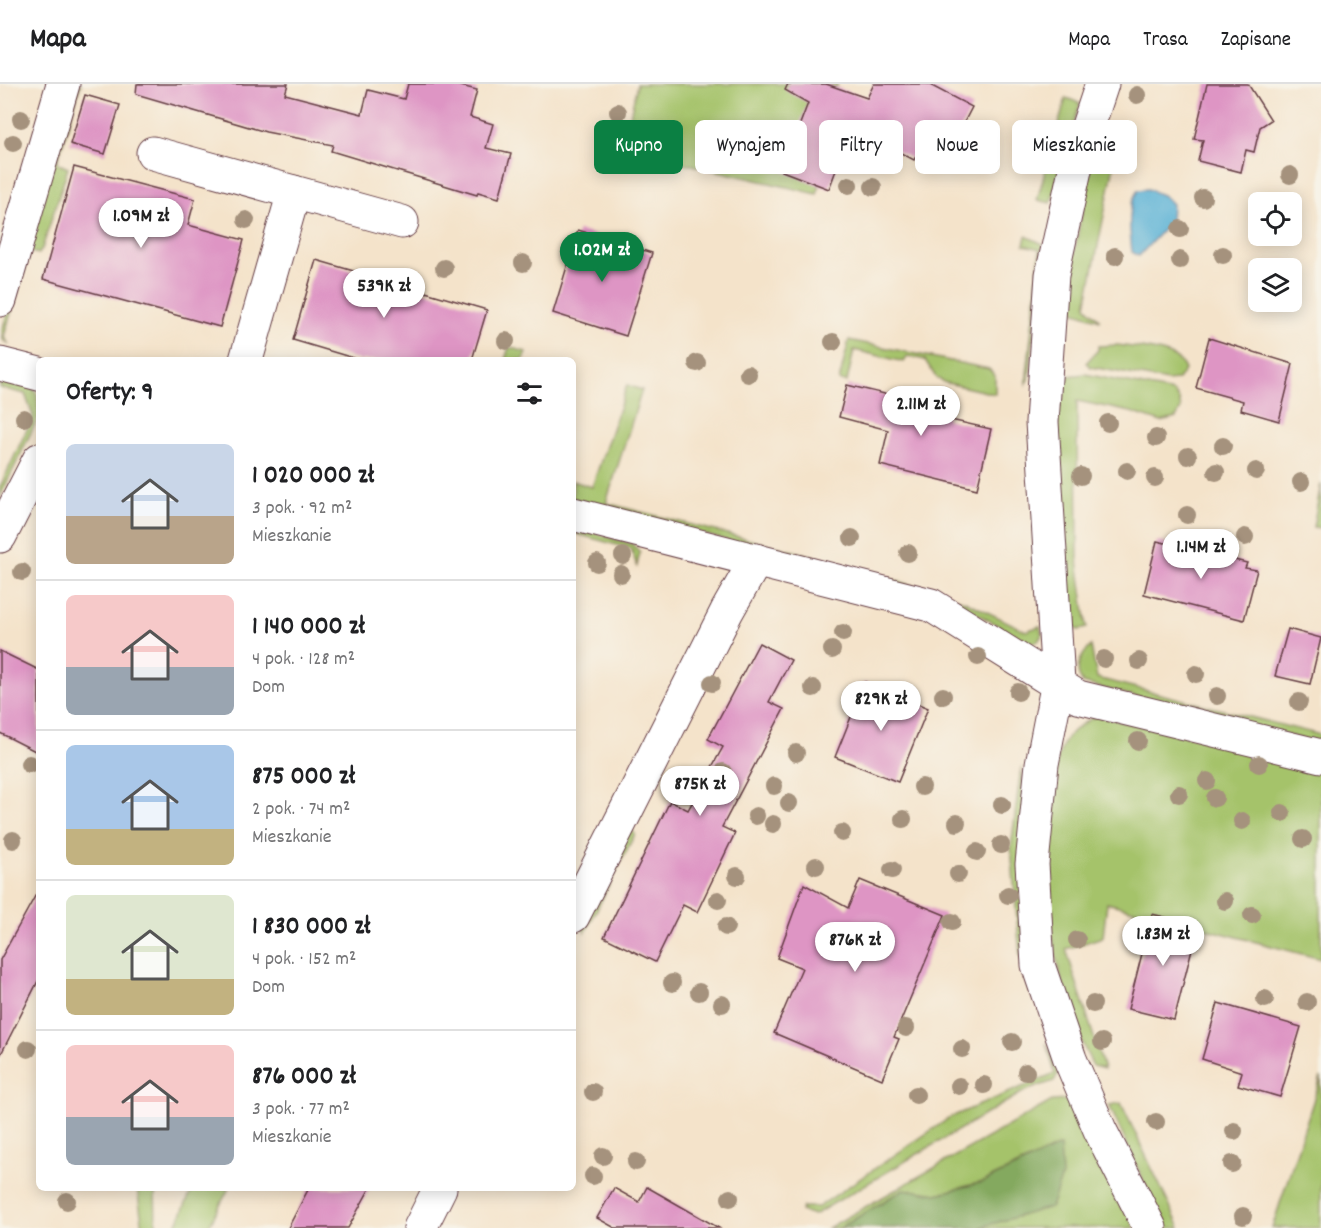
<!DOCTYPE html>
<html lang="pl">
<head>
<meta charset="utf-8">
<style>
	body { margin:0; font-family:Dekko,sans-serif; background:#f6f6f6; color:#202124; height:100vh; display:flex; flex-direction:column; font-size:22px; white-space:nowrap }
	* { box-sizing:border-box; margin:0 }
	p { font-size:20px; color:#757577 }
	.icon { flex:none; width:33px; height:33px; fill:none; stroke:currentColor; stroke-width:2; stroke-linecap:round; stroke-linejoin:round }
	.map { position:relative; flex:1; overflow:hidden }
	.drawer { position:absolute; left:36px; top:273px; width:540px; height:834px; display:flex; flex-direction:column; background:#fff; border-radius:9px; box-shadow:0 3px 15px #0003 }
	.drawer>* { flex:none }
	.top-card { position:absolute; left:594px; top:36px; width:570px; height:54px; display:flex; gap:12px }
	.tools { position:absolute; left:1248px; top:108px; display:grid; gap:12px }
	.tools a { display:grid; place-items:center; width:54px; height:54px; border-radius:9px; background:#fff; box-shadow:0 3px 15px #0003; font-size:30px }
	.price { position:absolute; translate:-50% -51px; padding:0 14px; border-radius:21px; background:#fff; color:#222; font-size:20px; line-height:39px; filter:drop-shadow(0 2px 3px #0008) }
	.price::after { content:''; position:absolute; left:50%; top:36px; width:18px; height:14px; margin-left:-9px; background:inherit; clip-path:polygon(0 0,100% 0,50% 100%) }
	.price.active { background:#0b8043; color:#fff }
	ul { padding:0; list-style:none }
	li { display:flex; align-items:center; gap:18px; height:150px; padding:0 30px }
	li+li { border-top:2px solid #e0e0e0 }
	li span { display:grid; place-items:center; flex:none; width:168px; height:120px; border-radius:9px; color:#555 }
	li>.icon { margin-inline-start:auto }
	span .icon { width:72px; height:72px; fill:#fffc; stroke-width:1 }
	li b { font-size:26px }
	h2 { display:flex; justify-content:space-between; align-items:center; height:72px; padding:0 30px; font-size:26px }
	.pill { padding:0 21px; border-radius:9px; background:#fff; box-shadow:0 3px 15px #0003; font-size:21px; line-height:54px }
	.pill.active { background:#0b8043; color:#fff }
	header { display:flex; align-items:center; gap:36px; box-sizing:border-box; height:84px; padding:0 30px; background:#fff; border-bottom:2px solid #e0e0e0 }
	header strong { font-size:28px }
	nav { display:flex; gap:33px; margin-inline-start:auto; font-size:21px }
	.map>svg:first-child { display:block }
	.green { fill:#a5c36a; stroke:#78714a; stroke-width:1.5 }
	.forest { fill:#84a95e; stroke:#676444; stroke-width:1.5 }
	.water { fill:#57b0d5; stroke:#506880; stroke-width:1.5 }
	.building { fill:#de95c4 }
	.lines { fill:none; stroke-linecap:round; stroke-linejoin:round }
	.minor-casing { stroke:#643c43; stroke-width:35 }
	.minor { stroke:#fff; stroke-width:33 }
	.tree { fill:#a5927d }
</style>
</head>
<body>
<header>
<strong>Mapa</strong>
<nav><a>Mapa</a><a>Trasa</a><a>Zapisane</a></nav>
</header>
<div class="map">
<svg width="1321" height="1144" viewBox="0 0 1321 1144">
	<rect width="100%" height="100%" fill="#f7f3e8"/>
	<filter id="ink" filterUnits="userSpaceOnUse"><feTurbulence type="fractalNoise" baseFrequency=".0167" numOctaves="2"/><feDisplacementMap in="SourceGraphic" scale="12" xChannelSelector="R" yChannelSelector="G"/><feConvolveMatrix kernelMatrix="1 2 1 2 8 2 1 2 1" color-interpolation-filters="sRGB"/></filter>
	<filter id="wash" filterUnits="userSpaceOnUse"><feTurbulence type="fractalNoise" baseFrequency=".008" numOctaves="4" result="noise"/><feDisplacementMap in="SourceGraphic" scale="24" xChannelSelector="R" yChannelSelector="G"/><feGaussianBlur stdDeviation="1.35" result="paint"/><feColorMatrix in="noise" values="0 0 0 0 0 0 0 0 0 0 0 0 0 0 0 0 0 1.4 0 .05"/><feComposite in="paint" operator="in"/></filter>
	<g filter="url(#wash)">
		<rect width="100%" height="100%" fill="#f4e3ca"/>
		<g class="green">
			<polygon points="74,0 81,0 57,79 68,84 42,165 39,170 30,168 4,252 8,259 3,256 2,247"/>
			<polygon points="637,0 837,0 839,45 817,110 623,65"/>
			<polygon points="1066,14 1080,19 1051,119 1037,116"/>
			<polygon points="1095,59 1113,59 1115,76 1086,222 1100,236 1064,224"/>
			<polygon points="1026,152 1043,160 1029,296 1026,300 1040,165 1024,161"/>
			<polygon points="849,256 989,285 995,292 995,310 943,298 935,292 925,276 908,272 904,278 854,266 847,298 839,297"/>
			<path d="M1117 261C1137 264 1178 264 1185 286L1178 296 1167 297 1091 283 1086 279 1098 266V262Z"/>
			<polygon points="509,263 526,268 523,276 505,276"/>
			<polygon points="1085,290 1173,308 1179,315 1181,325 1176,334 1161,338 1131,328 1077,317 1078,476 1087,544 1078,546 1070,541 1057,341 1059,293"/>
			<polygon points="0,294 32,302 37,310 39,332 0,413 0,403 33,332 25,310 0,304"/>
			<polygon points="627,301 642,306 606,419 817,473 965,517 1026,547 1040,542 1042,551 1038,557 1031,559 953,517 573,415 573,397 592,403"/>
			<polygon points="1321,400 1321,444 1313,443"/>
			<polygon points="573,443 632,460 640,468 637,482 631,465 573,449"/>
			<path d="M1091 562 1097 594 1321 651V660L1083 599C1073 587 1080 572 1091 562Z"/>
			<path d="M1096 632 1321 681V875L1107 819 1103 853 1066 865 1104 985 1093 982C1051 902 1026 746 1063 661 1069 647 1083 639 1096 632Z"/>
			<polygon points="1021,683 1024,701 1032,912 1020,872 1011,764"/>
			<polygon points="630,745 635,750 585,849 581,842"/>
			<polygon points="1046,959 1060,986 1054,997 1025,1007 814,1131 801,1127 803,1123 818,1123 951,1033 1055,989"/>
			<polygon points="1321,993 1321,1144 1272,1144"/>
			<polygon points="1069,1016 1078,1022 1135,1144 978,1144 992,1138 1059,1062 983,1098 937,1110 904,1105 840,1144 828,1144 1052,1017"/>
			<polygon points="1121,1019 1180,1144 1165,1144 1109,1021"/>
			<polygon points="137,1104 155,1104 156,1144 143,1144"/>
			<polygon points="193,1104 229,1104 208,1144 175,1144"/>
		</g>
		<polygon class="forest" points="1060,1062 1062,1092 1051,1123 978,1144 840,1144 904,1105 937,1110 983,1098"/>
		<path class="water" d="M1148 105 1164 112 1172 120 1171 137 1139 172 1132 168C1130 148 1126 124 1138 106Z"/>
		<g id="blocks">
			<g class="building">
				<polygon points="137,0 288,0 285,10 362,30 368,6 404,15 408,0 453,0 477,6 470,33 493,40 486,64 511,70 499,114 478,108 477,111 331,67 333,61 266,48 136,10"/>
				<polygon points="788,0 826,0 867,14 874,0 928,0 972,23 945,75 921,63 914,76 852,43 829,105 782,87 808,19 785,6"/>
				<polygon points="1207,0 1248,0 1271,36 1260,43 1254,68 1246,66 1241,88 1198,77 1203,56 1194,55"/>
				<polygon points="85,11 120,21 105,70 70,60"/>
				<polygon points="74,83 195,115 188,141 244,156 220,243 43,195"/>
				<polygon points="578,146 652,169 626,252 553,229"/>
				<polygon points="316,176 487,226 472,276 360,276 293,256"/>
				<polygon points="1209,254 1293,280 1279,337 1241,326 1243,317 1196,304"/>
				<polygon points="847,301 948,325 946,335 991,345 977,405 880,381 888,346 839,333"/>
				<polygon points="1157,457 1247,479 1245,484 1257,486 1244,536 1144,510"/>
				<polygon points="1288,545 1321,554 1310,600 1275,592"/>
				<polygon points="759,559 791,576 769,618 784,625 722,743 735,749 697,828 683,821 655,878 604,853 670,717 688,726 723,663 708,655"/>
				<polygon points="0,567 39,586 39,669 0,649"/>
				<polygon points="865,598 928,624 898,698 835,673"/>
				<polygon points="860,796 945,831 894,953 899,955 882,995 774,949 802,884 777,874 804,800 848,824"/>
				<polygon points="39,805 39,895 0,972 0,876"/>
				<polygon points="1152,830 1198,841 1174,936 1128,925"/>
				<polygon points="1218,919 1301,943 1280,1013 1238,1001 1242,988 1202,975"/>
				<polygon points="647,1103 719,1144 615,1144 597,1134 614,1104 639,1118"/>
				<polygon points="309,1104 370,1104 348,1144 288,1144"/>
			</g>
		</g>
	</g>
	<g filter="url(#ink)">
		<use href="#blocks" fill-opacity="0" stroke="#643c43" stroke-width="1.5"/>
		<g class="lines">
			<g class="minor-casing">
				<g id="minor">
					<polyline points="1102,0 1078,72 1052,191 1042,338 1058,598 1042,680 1032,780 1038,881 1070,975 1100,1046 1150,1144"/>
					<polyline points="153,69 402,138"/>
					<polyline points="0,216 63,0"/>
					<polyline points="246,276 294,108"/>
					<polyline points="0,280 39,290"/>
					<polyline points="573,430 931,521 1078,613 1321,672"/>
					<polyline points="0,452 39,376"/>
					<polyline points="573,832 727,527 756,476"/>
					<polyline points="420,1144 440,1104"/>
				</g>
			</g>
			<use href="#minor" class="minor"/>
		</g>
		<g class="tree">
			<circle cx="1137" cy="11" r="9"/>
			<circle cx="618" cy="28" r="9"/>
			<circle cx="21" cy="35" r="9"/>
			<circle cx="13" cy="59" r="9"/>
			<circle cx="1290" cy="91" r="9"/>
			<circle cx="849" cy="101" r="9"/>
			<circle cx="873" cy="103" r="9"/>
			<circle cx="1203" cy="114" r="9"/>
			<circle cx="246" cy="136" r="9"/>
			<circle cx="1180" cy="145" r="9"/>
			<circle cx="1223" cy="171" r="9"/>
			<circle cx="1115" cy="172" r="9"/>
			<circle cx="1180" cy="176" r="9"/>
			<circle cx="523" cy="179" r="9"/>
			<circle cx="444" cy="184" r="9"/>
			<circle cx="506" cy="257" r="9"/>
			<circle cx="833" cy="258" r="9"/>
			<circle cx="697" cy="279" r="9"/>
			<circle cx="748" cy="290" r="9"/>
			<circle cx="24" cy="334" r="9"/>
			<circle cx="1108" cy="339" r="9"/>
			<circle cx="1156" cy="354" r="9"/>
			<circle cx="1223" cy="362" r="9"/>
			<circle cx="1188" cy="372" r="9"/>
			<circle cx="1127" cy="387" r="9"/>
			<circle cx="1256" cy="387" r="9"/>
			<circle cx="1216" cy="388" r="9"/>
			<circle cx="1081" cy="392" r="9"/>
			<circle cx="1155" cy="394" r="9"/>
			<circle cx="1301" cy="398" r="9"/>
			<circle cx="1187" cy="431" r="9"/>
			<circle cx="1245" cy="453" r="9"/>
			<circle cx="852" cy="454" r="9"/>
			<circle cx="908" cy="469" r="9"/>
			<circle cx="623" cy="472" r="9"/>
			<circle cx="597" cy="479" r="9"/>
			<circle cx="22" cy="488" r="9"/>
			<circle cx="621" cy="490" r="9"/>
			<circle cx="843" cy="549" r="9"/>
			<circle cx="832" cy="566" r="9"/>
			<circle cx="978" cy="573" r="9"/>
			<circle cx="1104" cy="575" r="9"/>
			<circle cx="1139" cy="577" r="9"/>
			<circle cx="1196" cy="590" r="9"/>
			<circle cx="712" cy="599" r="9"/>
			<circle cx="813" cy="604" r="9"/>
			<circle cx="1018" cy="608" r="9"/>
			<circle cx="943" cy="612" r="9"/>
			<circle cx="1217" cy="612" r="9"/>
			<circle cx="1299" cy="618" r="9"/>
			<circle cx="1138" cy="657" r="9"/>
			<circle cx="796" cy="669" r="9"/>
			<circle cx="29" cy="680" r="9"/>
			<circle cx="1259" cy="680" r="9"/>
			<circle cx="723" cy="688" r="9"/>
			<circle cx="1207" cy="697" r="9"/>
			<circle cx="774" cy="702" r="9"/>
			<circle cx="922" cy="703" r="9"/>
			<circle cx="1179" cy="710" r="9"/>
			<circle cx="1215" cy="714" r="9"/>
			<circle cx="789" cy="719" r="9"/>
			<circle cx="1002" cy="721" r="9"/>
			<circle cx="1282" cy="729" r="9"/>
			<circle cx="756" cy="732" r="9"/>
			<circle cx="903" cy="735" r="9"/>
			<circle cx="1242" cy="737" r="9"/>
			<circle cx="957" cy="739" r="9"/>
			<circle cx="773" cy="740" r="9"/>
			<circle cx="842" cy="749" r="9"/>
			<circle cx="1303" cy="755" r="9"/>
			<circle cx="13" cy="756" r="9"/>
			<circle cx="1001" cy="761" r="9"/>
			<circle cx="977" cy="768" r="9"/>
			<circle cx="816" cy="782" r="9"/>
			<circle cx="892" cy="786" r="9"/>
			<circle cx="958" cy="790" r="9"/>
			<circle cx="737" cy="792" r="9"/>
			<circle cx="1008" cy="811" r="9"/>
			<circle cx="718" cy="816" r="9"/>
			<circle cx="1225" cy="817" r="9"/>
			<circle cx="1252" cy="831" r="9"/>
			<circle cx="952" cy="838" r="9"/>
			<circle cx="726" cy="843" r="9"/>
			<circle cx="1077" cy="856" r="9"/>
			<circle cx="672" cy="899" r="9"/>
			<circle cx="699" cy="908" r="9"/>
			<circle cx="1265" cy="915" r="9"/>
			<circle cx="1307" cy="918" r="9"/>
			<circle cx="722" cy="920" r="9"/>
			<circle cx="1093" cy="920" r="9"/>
			<circle cx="906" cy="944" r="9"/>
			<circle cx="1012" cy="958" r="9"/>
			<circle cx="1102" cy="958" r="9"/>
			<circle cx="28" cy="965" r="9"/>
			<circle cx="962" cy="965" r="9"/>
			<circle cx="1026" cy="988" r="9"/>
			<circle cx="984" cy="1001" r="9"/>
			<circle cx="959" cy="1002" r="9"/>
			<circle cx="593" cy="1008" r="9"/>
			<circle cx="916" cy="1011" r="9"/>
			<circle cx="1156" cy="1038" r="9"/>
			<circle cx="1234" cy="1047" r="9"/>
			<circle cx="603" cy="1072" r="9"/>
			<circle cx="636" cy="1078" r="9"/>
			<circle cx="1232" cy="1080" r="9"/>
			<circle cx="593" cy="1092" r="9"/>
			<circle cx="730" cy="1114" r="9"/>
			<circle cx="67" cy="1117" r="9"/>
			<circle cx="1243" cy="1132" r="9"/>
		</g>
	</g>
</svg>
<div class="tools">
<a><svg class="icon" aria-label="locate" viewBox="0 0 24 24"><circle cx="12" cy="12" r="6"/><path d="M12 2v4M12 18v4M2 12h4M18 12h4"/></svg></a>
<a><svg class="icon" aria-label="layers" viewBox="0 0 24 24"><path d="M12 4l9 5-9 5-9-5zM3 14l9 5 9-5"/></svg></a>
</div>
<b class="price" style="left:141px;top:165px">1.09M zł</b>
<b class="price active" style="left:602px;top:199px">1.02M zł</b>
<b class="price" style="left:384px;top:235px">539K zł</b>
<b class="price" style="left:921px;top:353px">2.11M zł</b>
<b class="price" style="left:1201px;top:496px">1.14M zł</b>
<b class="price" style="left:881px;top:648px">829K zł</b>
<b class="price" style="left:700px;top:733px">875K zł</b>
<b class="price" style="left:1163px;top:883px">1.83M zł</b>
<b class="price" style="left:855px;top:889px">876K zł</b>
<div class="top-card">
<a class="pill active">Kupno</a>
<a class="pill">Wynajem</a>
<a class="pill">Filtry</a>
<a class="pill">Nowe</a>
<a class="pill">Mieszkanie</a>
</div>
<section class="drawer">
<h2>Oferty: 9<svg class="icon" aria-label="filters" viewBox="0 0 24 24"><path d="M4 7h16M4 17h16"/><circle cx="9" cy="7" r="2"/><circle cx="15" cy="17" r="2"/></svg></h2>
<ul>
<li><span style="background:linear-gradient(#c9d6e8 60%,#b9a48a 0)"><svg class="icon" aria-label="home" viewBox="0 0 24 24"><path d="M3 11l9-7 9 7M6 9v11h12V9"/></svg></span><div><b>1 020 000 zł</b><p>3 pok. · 92 m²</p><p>Mieszkanie</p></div></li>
<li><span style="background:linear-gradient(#f6c9c9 60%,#9aa5b1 0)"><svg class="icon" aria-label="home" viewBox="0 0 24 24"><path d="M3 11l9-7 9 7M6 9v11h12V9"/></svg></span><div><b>1 140 000 zł</b><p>4 pok. · 128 m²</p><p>Dom</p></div></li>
<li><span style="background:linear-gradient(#a9c7e8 70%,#c2b280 0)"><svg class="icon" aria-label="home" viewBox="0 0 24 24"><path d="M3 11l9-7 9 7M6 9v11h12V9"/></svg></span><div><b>875 000 zł</b><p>2 pok. · 74 m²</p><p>Mieszkanie</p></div></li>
<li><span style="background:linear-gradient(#dfe7d0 70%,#c2b280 0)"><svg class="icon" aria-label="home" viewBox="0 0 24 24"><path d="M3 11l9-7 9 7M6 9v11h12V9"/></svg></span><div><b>1 830 000 zł</b><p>4 pok. · 152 m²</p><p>Dom</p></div></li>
<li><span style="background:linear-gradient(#f6c9c9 60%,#9aa5b1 0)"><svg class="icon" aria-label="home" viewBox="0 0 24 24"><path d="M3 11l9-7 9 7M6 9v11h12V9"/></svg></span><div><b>876 000 zł</b><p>3 pok. · 77 m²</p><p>Mieszkanie</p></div></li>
</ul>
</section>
</div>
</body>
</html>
